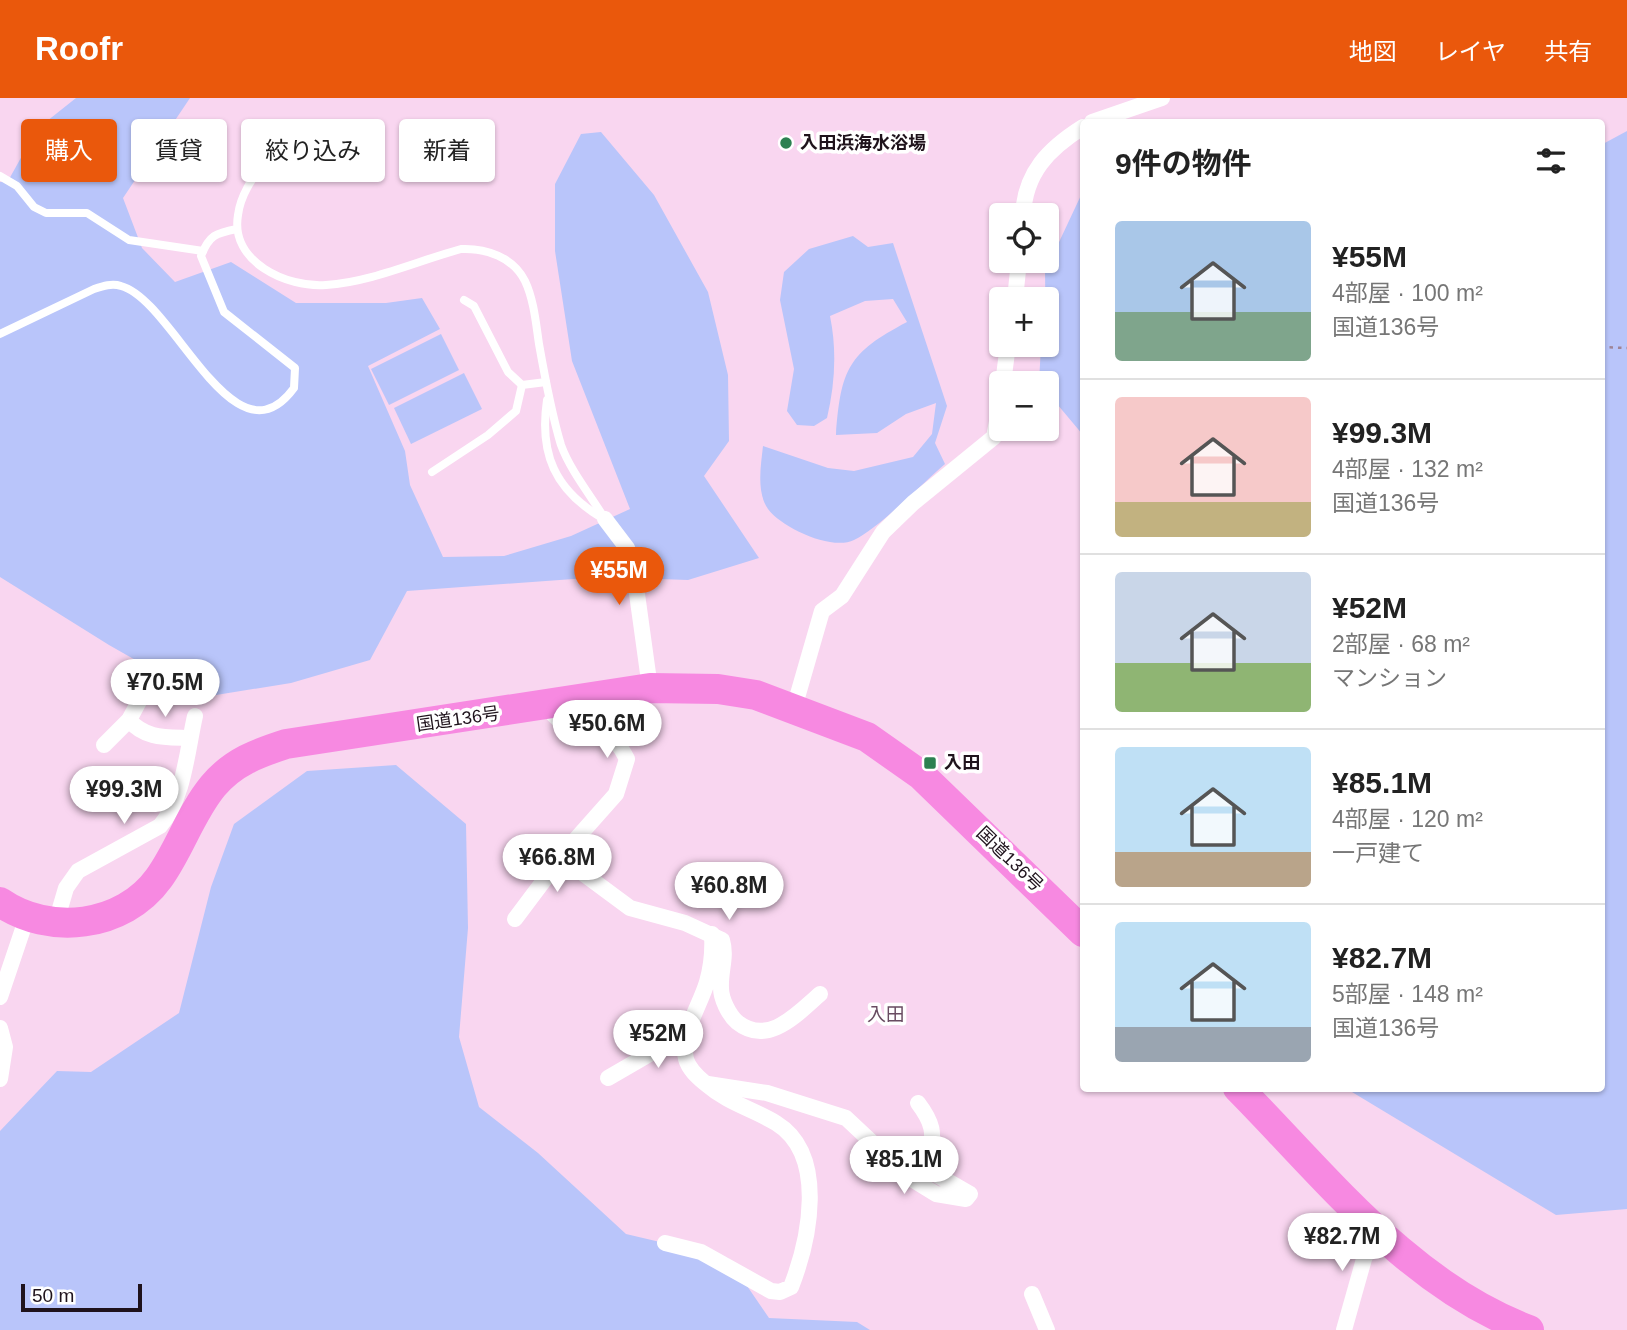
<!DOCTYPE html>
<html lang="ja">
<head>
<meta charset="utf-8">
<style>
	body { margin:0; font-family:Helvetica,"Noto Sans JP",sans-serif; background:#f2f2f2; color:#222; height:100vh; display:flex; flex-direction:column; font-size:26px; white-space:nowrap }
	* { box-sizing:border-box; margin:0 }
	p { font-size:23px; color:#767676 }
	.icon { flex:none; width:38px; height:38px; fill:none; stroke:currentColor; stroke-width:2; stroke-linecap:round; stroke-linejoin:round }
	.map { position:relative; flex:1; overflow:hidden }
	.details { position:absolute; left:1080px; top:21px; width:525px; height:973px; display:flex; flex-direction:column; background:#fff; border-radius:7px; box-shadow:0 2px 5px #0004 }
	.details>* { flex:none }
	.banner { position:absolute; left:21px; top:21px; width:665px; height:63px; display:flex; gap:14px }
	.buttons { position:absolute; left:989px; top:105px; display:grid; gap:14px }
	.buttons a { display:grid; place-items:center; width:70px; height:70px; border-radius:7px; background:#fff; box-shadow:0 2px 5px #0004; font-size:35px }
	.scale { position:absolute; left:21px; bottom:18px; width:121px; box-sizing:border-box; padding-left:7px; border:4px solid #1f131c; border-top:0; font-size:19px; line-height:24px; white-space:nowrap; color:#1f131c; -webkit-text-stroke:5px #fff; paint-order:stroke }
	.price { position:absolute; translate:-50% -60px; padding:0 16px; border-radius:24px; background:#fff; color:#222; font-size:23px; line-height:46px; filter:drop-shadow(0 2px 4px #0008) }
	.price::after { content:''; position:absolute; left:50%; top:42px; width:21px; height:16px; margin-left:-10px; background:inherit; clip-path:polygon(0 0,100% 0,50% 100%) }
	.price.selected { background:#ea580c; color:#fff }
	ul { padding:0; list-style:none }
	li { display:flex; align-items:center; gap:21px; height:175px; padding:0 35px }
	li+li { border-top:2px solid #e0e0e0 }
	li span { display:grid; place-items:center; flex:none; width:196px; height:140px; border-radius:7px; color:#555 }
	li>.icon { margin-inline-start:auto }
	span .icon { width:84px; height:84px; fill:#fffc; stroke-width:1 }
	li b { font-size:30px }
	h2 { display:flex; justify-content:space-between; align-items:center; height:84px; padding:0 35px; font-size:30px }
	.chip { padding:0 24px; border-radius:7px; background:#fff; box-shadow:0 2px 5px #0004; font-size:24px; line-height:63px }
	.chip.selected { background:#ea580c; color:#fff }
	header { display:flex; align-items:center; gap:42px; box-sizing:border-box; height:98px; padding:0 35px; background:#ea580c; color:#fff }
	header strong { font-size:33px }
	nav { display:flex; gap:38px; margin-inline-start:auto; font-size:24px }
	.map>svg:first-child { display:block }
	.green { fill:#b9c5fa }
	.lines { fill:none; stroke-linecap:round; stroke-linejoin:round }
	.path { stroke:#9e8497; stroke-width:2.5; stroke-dasharray:3.5 5; stroke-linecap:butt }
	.lane { stroke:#fff; stroke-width:8 }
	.street { stroke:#fff; stroke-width:16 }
	.highway { stroke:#f789e1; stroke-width:30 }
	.poi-dot { fill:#2d8051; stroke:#fff; stroke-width:2.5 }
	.labels { text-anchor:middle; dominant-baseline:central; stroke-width:7; stroke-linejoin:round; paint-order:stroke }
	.poi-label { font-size:18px; font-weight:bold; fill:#1f131c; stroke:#fff; text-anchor:start }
	.street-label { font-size:18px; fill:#1f131c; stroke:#fff }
	.neighbourhood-label { font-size:19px; fill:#694c62; stroke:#fff }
</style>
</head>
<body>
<header>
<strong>Roofr</strong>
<nav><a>地図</a><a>レイヤ</a><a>共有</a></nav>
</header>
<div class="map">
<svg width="1627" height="1232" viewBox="0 0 1627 1232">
	<rect width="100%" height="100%" fill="#f9d6f0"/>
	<g class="green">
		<polygon points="76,0 190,0 123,100 142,150 175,184 231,164 296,205 386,205 422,200 440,231 368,268 405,353 410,387 443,459 504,458 571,438 630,411 572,263 555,153 555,86 581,36 601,34 654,97 708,194 728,277 729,343 704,378 759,460 688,482 601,479 407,493 370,562 291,585 210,598 160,576 109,547 0,479 0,84 8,83 37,31"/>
		<polygon points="1627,33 1627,1111 1556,1117 1347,991 1601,990 1601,47"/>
		<polygon points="1083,93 1083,337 1047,294 1046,285 1039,285 1041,247 1046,247 1045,174"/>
		<path d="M853 138 868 149 893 145 947 308 935 345 945 366C923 385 878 431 854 442 832 453 782 430 768 411 756 394 761 367 763 348L828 370 854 373 913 359 932 336 936 305 906 316 877 335 836 337C841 271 848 255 907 224L893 201 865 203 830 218C837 252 835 286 827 320L814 328 797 327 787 313 794 271 780 202 784 174 809 151Z"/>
		<polygon points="441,236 459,272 389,307 371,271"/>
		<polygon points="464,275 482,311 411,346 394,310"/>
		<polygon points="396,667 466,726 468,830 459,939 479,1009 538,1055 626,1136 728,1160 769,1220 857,1224 870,1232 0,1232 0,1033 57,973 91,974 179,915 211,789 234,726 307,673"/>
	</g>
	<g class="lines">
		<polyline class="path" points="1601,249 1627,250"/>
		<g class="lane">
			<path d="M270 56C257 75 241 93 238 117 230 164 287 190 326 187 371 184 417 163 461 151 486 150 513 159 525 183 534 202 536 226 539 246 545 280 551 314 561 347 570 372 591 398 605 421"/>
			<polyline points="0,78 17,88 34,109 46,115 87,115 129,142 203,153"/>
			<polyline points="464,202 474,208 508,274 522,287"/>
			<path d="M0 236 94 191C103 188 112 185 121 188 174 202 234 372 294 290L295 270 224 214 201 158C209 137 216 135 237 131"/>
			<path d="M547 302C539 356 555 392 602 420"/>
			<polyline points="432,374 488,337 516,313 522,287 546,284"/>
		</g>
		<g class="street">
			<polyline points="1092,24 1162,0"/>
			<path d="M1023 117C1025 75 1048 51 1083 29"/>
			<polyline points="1015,201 1019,163"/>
			<polyline points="1003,285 1008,247"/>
			<polyline points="605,421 627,450 633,467 650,590"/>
			<polyline points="794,610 822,513 842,498 883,434 913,405 994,339 1001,303"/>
			<path d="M129 622C145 641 166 639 190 640"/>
			<polyline points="104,647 129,622 143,596"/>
			<path d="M569 749 570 757 580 773 630 810 685 825 722 842C727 859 720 873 721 890 721 901 729 917 737 924 768 949 797 916 820 896"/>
			<path d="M515 821 569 749 616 696 627 661C609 626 596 628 561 624L545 608"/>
			<path d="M56 824 66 790 78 773 160 728C184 700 187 653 195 618"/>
			<polyline points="0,899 27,819"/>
			<polyline points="0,930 5,949 0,981"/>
			<polyline points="608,980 689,933"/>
			<path d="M708 986 767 995 846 1020 910 1080 936 1096 966 1101 970 1096 930 1073C930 1041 940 1034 918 1005"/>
			<path d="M665 1145 701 1154 771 1193 780 1194 791 1189C809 1143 828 1057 776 1025 753 1011 728 1005 706 986 699 980 689 972 686 961 680 936 700 908 707 884 711 870 713 852 712 836"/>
			<polyline points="1032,1196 1047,1232"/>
			<polyline points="1344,1232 1364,1161 1377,1133"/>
		</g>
		<g class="highway">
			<path d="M0 804C49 838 123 830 159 780 180 751 190 716 213 688 233 664 258 655 286 646L650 590 718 591 756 597 867 639 921 677 1083 834"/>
			<path d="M1238 990C1326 1079 1409 1187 1529 1232"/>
		</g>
	</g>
	<g class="poi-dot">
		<circle cx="786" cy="45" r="7"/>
		<rect x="923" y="658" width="14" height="14" rx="3.5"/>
	</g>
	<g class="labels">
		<g class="poi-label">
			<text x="800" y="45">入田浜海水浴場</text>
			<text x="944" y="665">入田</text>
		</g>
		<g class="street-label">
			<text transform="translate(458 621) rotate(-8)">国道136号</text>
			<text transform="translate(1010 761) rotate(44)">国道136号</text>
		</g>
		<g class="neighbourhood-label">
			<text x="886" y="916">入田</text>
		</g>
	</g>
</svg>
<div class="buttons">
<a><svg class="icon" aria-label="locate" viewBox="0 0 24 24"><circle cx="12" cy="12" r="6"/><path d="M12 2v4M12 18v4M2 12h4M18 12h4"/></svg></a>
<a>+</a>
<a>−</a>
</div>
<div class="scale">50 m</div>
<b class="price selected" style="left:619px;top:509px">¥55M</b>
<b class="price" style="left:165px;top:621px">¥70.5M</b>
<b class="price" style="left:607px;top:662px">¥50.6M</b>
<b class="price" style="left:124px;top:728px">¥99.3M</b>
<b class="price" style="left:557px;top:796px">¥66.8M</b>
<b class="price" style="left:729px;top:824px">¥60.8M</b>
<b class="price" style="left:658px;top:972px">¥52M</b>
<b class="price" style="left:904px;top:1098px">¥85.1M</b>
<b class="price" style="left:1342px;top:1175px">¥82.7M</b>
<div class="banner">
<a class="chip selected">購入</a>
<a class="chip">賃貸</a>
<a class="chip">絞り込み</a>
<a class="chip">新着</a>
</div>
<section class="details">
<h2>9件の物件<svg class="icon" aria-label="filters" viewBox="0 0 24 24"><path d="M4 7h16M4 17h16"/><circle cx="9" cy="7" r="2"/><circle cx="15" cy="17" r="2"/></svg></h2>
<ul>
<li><span style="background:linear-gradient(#a9c7e8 65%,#7fa58c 0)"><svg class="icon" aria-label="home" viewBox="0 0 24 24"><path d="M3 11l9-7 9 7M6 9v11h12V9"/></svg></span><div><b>¥55M</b><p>4部屋 · 100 m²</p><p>国道136号</p></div></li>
<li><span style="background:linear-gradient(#f6c9c9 75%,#c2b280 0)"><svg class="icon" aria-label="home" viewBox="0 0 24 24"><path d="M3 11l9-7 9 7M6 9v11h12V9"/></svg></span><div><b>¥99.3M</b><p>4部屋 · 132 m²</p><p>国道136号</p></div></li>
<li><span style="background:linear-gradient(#c9d6e8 65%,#8fb573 0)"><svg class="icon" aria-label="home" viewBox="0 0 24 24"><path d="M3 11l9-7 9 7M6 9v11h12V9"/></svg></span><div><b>¥52M</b><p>2部屋 · 68 m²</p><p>マンション</p></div></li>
<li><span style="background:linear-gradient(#bfe0f5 75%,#b9a48a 0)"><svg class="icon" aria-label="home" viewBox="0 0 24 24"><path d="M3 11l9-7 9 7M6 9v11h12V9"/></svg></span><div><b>¥85.1M</b><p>4部屋 · 120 m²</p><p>一戸建て</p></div></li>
<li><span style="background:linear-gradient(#bfe0f5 75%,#9aa5b1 0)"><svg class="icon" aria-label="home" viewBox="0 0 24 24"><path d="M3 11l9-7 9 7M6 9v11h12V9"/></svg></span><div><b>¥82.7M</b><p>5部屋 · 148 m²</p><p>国道136号</p></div></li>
</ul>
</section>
</div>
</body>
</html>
